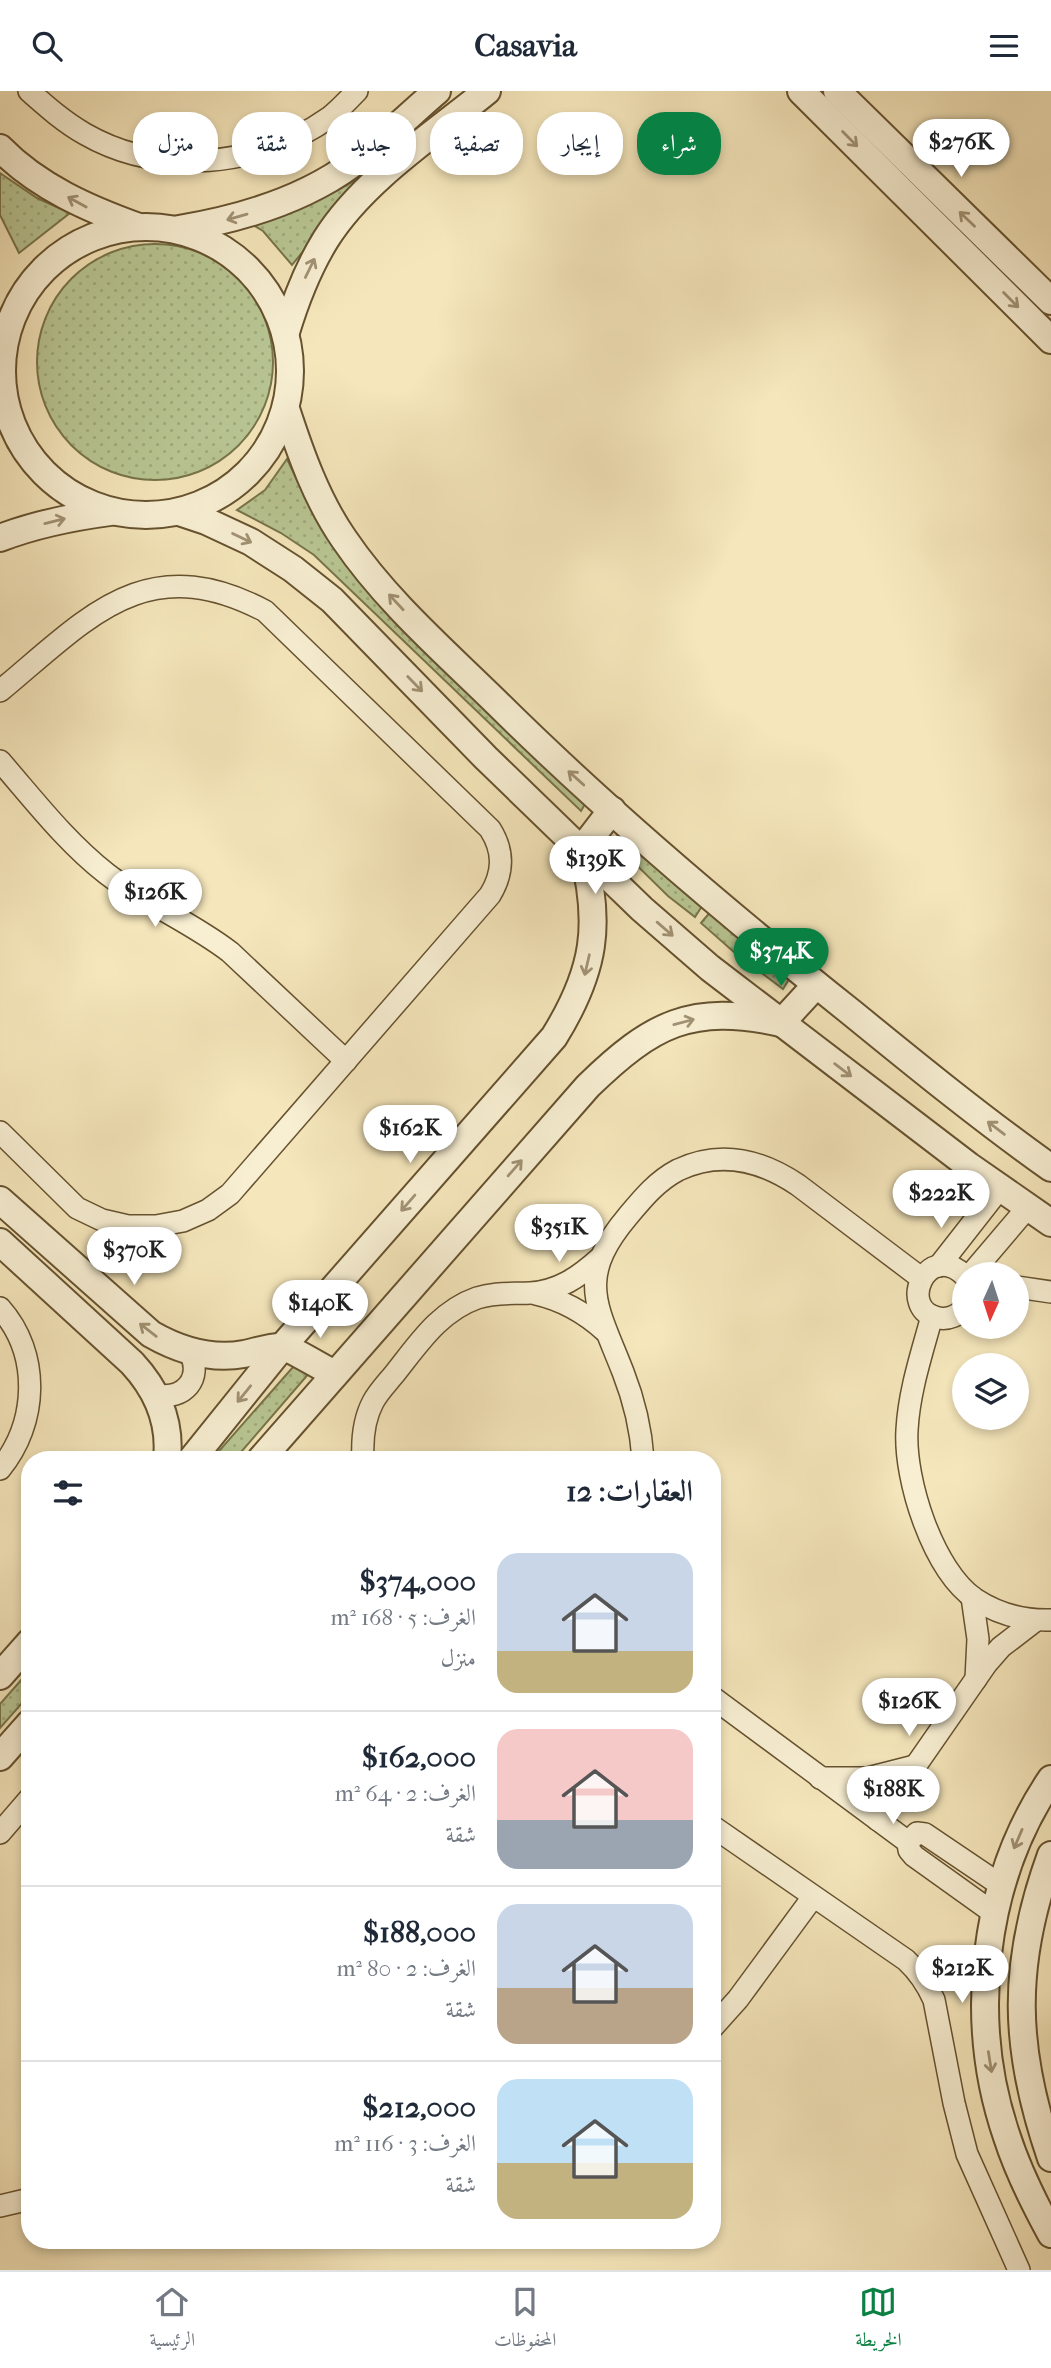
<!DOCTYPE html>
<html lang="ar">
<head>
<meta charset="utf-8">
<style>
	body { margin:0; font-family:"IM FELL French Canon",Amiri,serif; background:#f2f2f3; color:#1f2937; direction:rtl; height:100vh; display:flex; flex-direction:column; font-size:26px; white-space:nowrap }
	* { box-sizing:border-box; margin:0 }
	p { font-size:23px; color:#747a83 }
	.icon { flex:none; width:38px; height:38px; fill:none; stroke:currentColor; stroke-width:2; stroke-linecap:round; stroke-linejoin:round }
	.map { position:relative; flex:1; overflow:hidden; direction:ltr }
	.details { position:absolute; left:21px; top:1360px; width:700px; height:798px; display:flex; flex-direction:column; background:#fff; border-radius:28px; box-shadow:0 4px 10px #0003; direction:rtl }
	.details>* { flex:none }
	.guide { position:absolute; left:21px; top:21px; width:700px; height:63px; direction:rtl; display:flex; gap:14px }
	.needle { width:46px; rotate:183deg }
	.controls { position:absolute; left:952px; top:1171px; display:grid; gap:14px }
	.controls a { display:grid; place-items:center; width:77px; height:77px; border-radius:50%; background:#fff; box-shadow:0 4px 10px #0003; font-size:35px }
	.price { position:absolute; translate:-50% -60px; padding:0 16px; border-radius:24px; background:#fff; color:#222; font-size:23px; line-height:46px; filter:drop-shadow(0 2px 4px #0008) }
	.price::after { content:''; position:absolute; left:50%; top:42px; width:21px; height:16px; margin-left:-10px; background:inherit; clip-path:polygon(0 0,100% 0,50% 100%) }
	.price.current { background:#0b8043; color:#fff }
	ul { padding:0; list-style:none }
	li { display:flex; align-items:center; gap:21px; height:175px; padding:0 28px }
	li+li { border-top:2px solid #e0e1e3 }
	li span { display:grid; place-items:center; flex:none; width:196px; height:140px; border-radius:21px; color:#555 }
	li>.icon { margin-inline-start:auto }
	span .icon { width:84px; height:84px; fill:#fffc; stroke-width:1 }
	li b { font-size:30px }
	h2 { display:flex; justify-content:space-between; align-items:center; height:84px; padding:0 28px; font-size:30px }
	.pill { padding:0 24px; border-radius:28px; background:#fff; box-shadow:0 4px 10px #0003; font-size:24px; line-height:63px }
	.pill.current { background:#0b8043; color:#fff }
	header { display:flex; justify-content:space-between; align-items:center; height:91px; padding:0 28px; background:#fff; font-size:32px; font-weight:800 }
	.tabs { display:flex; justify-content:space-around; align-items:center; height:98px; border-top:2px solid #e0e1e3; background:#fff; font-size:19px; color:#747a83 }
	.tabs a { display:grid; justify-items:center; gap:4px }
	.tabs .current { color:#0b8043 }
	.map>svg:first-child { display:block }
	.grass { fill:url(#grass-dots); stroke:#78744a; stroke-width:2 }
	.lines { fill:none; stroke-linecap:round; stroke-linejoin:round }
	.minor-casing { stroke:#66522f; stroke-width:24 }
	.tertiary-casing { stroke:#66522f; stroke-width:30 }
	.minor { stroke:#f8efd3; stroke-width:21 }
	.tertiary { stroke:#f8efd3; stroke-width:26 }
	.oneway { stroke:#a19274 }
</style>
</head>
<body>
<header><svg class="icon" aria-label="menu" viewBox="0 0 24 24"><path d="M4 6h16M4 12h16M4 18h16"/></svg>Casavia<svg class="icon" aria-label="search" viewBox="0 0 24 24"><circle cx="10" cy="10" r="6"/><path d="M15 15l6 6"/></svg></header>
<div class="map">
<svg width="1051" height="2179" viewBox="0 0 1051 2179">
	<defs>
		<pattern id="grass-dots" width="8" height="8" patternUnits="userSpaceOnUse" patternTransform="scale(1.75)"><rect width="8" height="8" fill="#b8c693"/><path d="M2 2h.1M6 6h.1" fill="none" stroke="#9faa7d" stroke-width="1.8" stroke-linecap="round"/></pattern>
	</defs>
	<rect width="100%" height="100%" fill="#f5e6bb"/>
	<filter id="stains"><feTurbulence type="fractalNoise" baseFrequency=".00286" numOctaves="4"/><feColorMatrix values="0 0 0 0 .2 0 0 0 0 .09 0 0 0 0 .02 0 0 0 .5 -.17"/></filter>
	<radialGradient id="worn" r=".72"><stop offset=".6" stop-color="#630" stop-opacity="0"/><stop offset="1" stop-color="#630" stop-opacity=".3"/></radialGradient>
	<g class="grass">
		<polygon points="0,82 37,107 70,122 19,162 0,124"/>
		<path d="M354 90 358 93 292 174 263 140 248 131C286 123 321 110 354 90Z"/>
		<circle cx="155" cy="271" r="118"/>
		<polygon points="287,368 309,414 329,444 588,708 581,720 314,464 281,442 237,419 265,399"/>
		<polygon points="621,740 704,812 695,826 668,805 613,751"/>
		<polygon points="712,819 791,885 783,898 735,862 701,832"/>
		<polygon points="294,1275 311,1280 235,1368 212,1368"/>
		<polygon points="30,1579 30,1603 0,1637 0,1613"/>
	</g>
	<g class="lines">
		<g class="minor-casing">
			<g id="minor">
				<path d="M29 0C47 16 64 31 85 43 160 86 260 76 330 26 339 19 348 9 357 0"/>
				<path d="M0 600C88 527 145 457 265 520L490 738C504 760 504 781 490 804L230 1103 208 1119 183 1130 156 1135H128L102 1129 77 1117 0 1041"/>
				<path d="M0 670C34 709 66 751 107 783 146 813 191 831 230 861L346 970"/>
				<polyline points="939,1175 1000,1097"/>
				<polyline points="971,1183 1028,1116"/>
				<path d="M964 1184C927 1149 896 1219 939 1227 949 1229 958 1224 964 1218"/>
				<polyline points="1017,1196 1051,1201"/>
				<path d="M536 1203C563 1209 584 1221 605 1240"/>
				<path d="M0 1217C41 1263 38 1332 0 1378"/>
				<path d="M932 1225C922 1262 909 1300 907 1339 904 1389 933 1479 975 1508 998 1523 1024 1530 1051 1529"/>
				<path d="M156 1304C184 1309 203 1288 190 1261"/>
				<path d="M363 1368C362 1350 364 1328 373 1311 378 1301 388 1291 396 1281 419 1252 440 1220 477 1207 495 1201 511 1203 530 1202 559 1200 579 1186 600 1167"/>
				<path d="M643 1368C641 1338 634 1309 623 1281 597 1214 575 1188 628 1125 643 1107 657 1090 678 1079 720 1059 761 1069 798 1094L921 1187"/>
				<polyline points="972,1506 978,1548 976,1588"/>
				<polyline points="712,1606 908,1751"/>
				<polyline points="820,1687 868,1687 915,1675"/>
				<polyline points="878,1729 987,1572 1001,1556 1035,1530"/>
				<path d="M712 1735 906 1869C919 1881 927 1893 934 1909L954 2012 967 2063 1019 2179"/>
				<polyline points="0,1742 30,1707"/>
				<polyline points="995,1823 914,1765 909,1759 908,1751 917,1742 925,1743 1002,1795"/>
				<polyline points="712,1937 738,1908 813,1806"/>
				<polyline points="0,2115 30,2108"/>
			</g>
		</g>
		<g class="tertiary-casing">
			<g id="tertiary">
				<polyline points="801,0 1051,249"/>
				<polyline points="837,0 1051,210"/>
				<path d="M0 57C38 96 89 118 139 136"/>
				<circle cx="146" cy="280" r="144"/>
				<path d="M179 138C239 128 302 110 352 73 382 51 409 24 437 0"/>
				<path d="M286 241C296 208 308 177 326 148 363 89 433 44 487 0"/>
				<path d="M286 318C301 364 317 409 344 448 386 510 444 560 497 612 608 722 729 824 852 922 917 975 982 1028 1051 1077"/>
				<polyline points="179,421 206,430 251,451 293,478 332,509 486,667 642,818 710,877 969,1075 1051,1132"/>
				<path d="M0 447C36 433 72 426 110 421"/>
				<path d="M0 1109 151 1243C179 1259 211 1269 244 1263 255 1261 271 1255 282 1256 291 1257 324 1278 335 1283"/>
				<path d="M0 1151 132 1272C157 1299 171 1331 167 1368"/>
				<path d="M192 1368 282 1256 554 946C595 880 602 833 582 758L612 719"/>
				<path d="M261 1368 588 995C652 933 691 912 781 932L816 894"/>
				<polyline points="0,1585 30,1551"/>
				<polyline points="0,1666 30,1632"/>
				<path d="M1051 1688C982 1790 967 1930 1007 2046 1018 2080 1034 2112 1051 2143"/>
				<path d="M1051 1764C1011 1874 1013 1957 1051 2067"/>
			</g>
		</g>
		<use href="#minor" class="minor"/>
		<use href="#tertiary" class="tertiary"/>
	</g>
	<defs><path id="oneway-shaft" d="M-6 0H5M1.5-3L5.5 0L1.5 3" fill="none" stroke-width="1.6" stroke-linecap="round" stroke-linejoin="round" transform="scale(1.75)"/></defs>
	<g class="oneway">
		<use href="#oneway-shaft" transform="translate(850 48) rotate(45)"/>
		<use href="#oneway-shaft" transform="translate(77 111) rotate(-151)"/>
		<use href="#oneway-shaft" transform="translate(237 126) rotate(164)"/>
		<use href="#oneway-shaft" transform="translate(967 128) rotate(-136)"/>
		<use href="#oneway-shaft" transform="translate(310 177) rotate(-64)"/>
		<use href="#oneway-shaft" transform="translate(1011 209) rotate(45)"/>
		<use href="#oneway-shaft" transform="translate(55 430) rotate(-14)"/>
		<use href="#oneway-shaft" transform="translate(242 447) rotate(26)"/>
		<use href="#oneway-shaft" transform="translate(396 511) rotate(-133)"/>
		<use href="#oneway-shaft" transform="translate(415 593) rotate(46)"/>
		<use href="#oneway-shaft" transform="translate(576 687) rotate(-138)"/>
		<use href="#oneway-shaft" transform="translate(665 838) rotate(41)"/>
		<use href="#oneway-shaft" transform="translate(587 874) rotate(103)"/>
		<use href="#oneway-shaft" transform="translate(684 931) rotate(-15)"/>
		<use href="#oneway-shaft" transform="translate(843 979) rotate(37)"/>
		<use href="#oneway-shaft" transform="translate(996 1037) rotate(-143)"/>
		<use href="#oneway-shaft" transform="translate(515 1077) rotate(-49)"/>
		<use href="#oneway-shaft" transform="translate(408 1112) rotate(131)"/>
		<use href="#oneway-shaft" transform="translate(148 1239) rotate(-142)"/>
		<use href="#oneway-shaft" transform="translate(244 1303) rotate(129)"/>
		<use href="#oneway-shaft" transform="translate(1018 1748) rotate(113)"/>
		<use href="#oneway-shaft" transform="translate(990 1971) rotate(81)"/>
	</g>
	<rect width="100%" height="100%" filter="url(#stains)"/>
	<rect width="100%" height="100%" fill="url(#worn)"/>
</svg>
<div class="controls">
<a><svg class="needle" viewBox="-14 -14 28 28"><path d="M0-13l5 13h-10z" fill="#e53935"/><path d="M0 13l5-13h-10z" fill="#747a83"/></svg></a>
<a><svg class="icon" aria-label="layers" viewBox="0 0 24 24"><path d="M12 4l9 5-9 5-9-5zM3 14l9 5 9-5"/></svg></a>
</div>
<b class="price" style="left:961px;top:88px">$276K</b>
<b class="price" style="left:595px;top:805px">$139K</b>
<b class="price" style="left:155px;top:838px">$126K</b>
<b class="price current" style="left:781px;top:897px">$374K</b>
<b class="price" style="left:410px;top:1074px">$162K</b>
<b class="price" style="left:941px;top:1139px">$222K</b>
<b class="price" style="left:559px;top:1173px">$351K</b>
<b class="price" style="left:134px;top:1196px">$370K</b>
<b class="price" style="left:320px;top:1249px">$140K</b>
<b class="price" style="left:909px;top:1647px">$126K</b>
<b class="price" style="left:893px;top:1735px">$188K</b>
<b class="price" style="left:962px;top:1914px">$212K</b>
<div class="guide">
<a class="pill current">شراء</a>
<a class="pill">إيجار</a>
<a class="pill">تصفية</a>
<a class="pill">جديد</a>
<a class="pill">شقة</a>
<a class="pill">منزل</a>
</div>
<section class="details">
<h2>العقارات: 12<svg class="icon" aria-label="filters" viewBox="0 0 24 24"><path d="M4 7h16M4 17h16"/><circle cx="9" cy="7" r="2"/><circle cx="15" cy="17" r="2"/></svg></h2>
<ul>
<li><span style="background:linear-gradient(#c9d6e8 70%,#c2b280 0)"><svg class="icon" aria-label="home" viewBox="0 0 24 24"><path d="M3 11l9-7 9 7M6 9v11h12V9"/></svg></span><div><b>$374,000</b><p>الغرف: 5 · 168 m²</p><p>منزل</p></div></li>
<li><span style="background:linear-gradient(#f6c9c9 65%,#9aa5b1 0)"><svg class="icon" aria-label="home" viewBox="0 0 24 24"><path d="M3 11l9-7 9 7M6 9v11h12V9"/></svg></span><div><b>$162,000</b><p>الغرف: 2 · 64 m²</p><p>شقة</p></div></li>
<li><span style="background:linear-gradient(#c9d6e8 60%,#b9a48a 0)"><svg class="icon" aria-label="home" viewBox="0 0 24 24"><path d="M3 11l9-7 9 7M6 9v11h12V9"/></svg></span><div><b>$188,000</b><p>الغرف: 2 · 80 m²</p><p>شقة</p></div></li>
<li><span style="background:linear-gradient(#bfe0f5 60%,#c2b280 0)"><svg class="icon" aria-label="home" viewBox="0 0 24 24"><path d="M3 11l9-7 9 7M6 9v11h12V9"/></svg></span><div><b>$212,000</b><p>الغرف: 3 · 116 m²</p><p>شقة</p></div></li>
</ul>
</section>
</div>
<nav class="tabs">
<a class="current"><svg class="icon" aria-label="map" viewBox="0 0 24 24"><path d="M3 6l6-2 6 2 6-2v14l-6 2-6-2-6 2zM9 4v14M15 6v14"/></svg>الخريطة</a>
<a><svg class="icon" aria-label="saved" viewBox="0 0 24 24"><path d="M7 4h10v16l-5-4-5 4z"/></svg>المحفوظات</a>
<a><svg class="icon" aria-label="home" viewBox="0 0 24 24"><path d="M3 11l9-7 9 7M6 9v11h12V9"/></svg>الرئيسية</a>
</nav>
</body>
</html>
